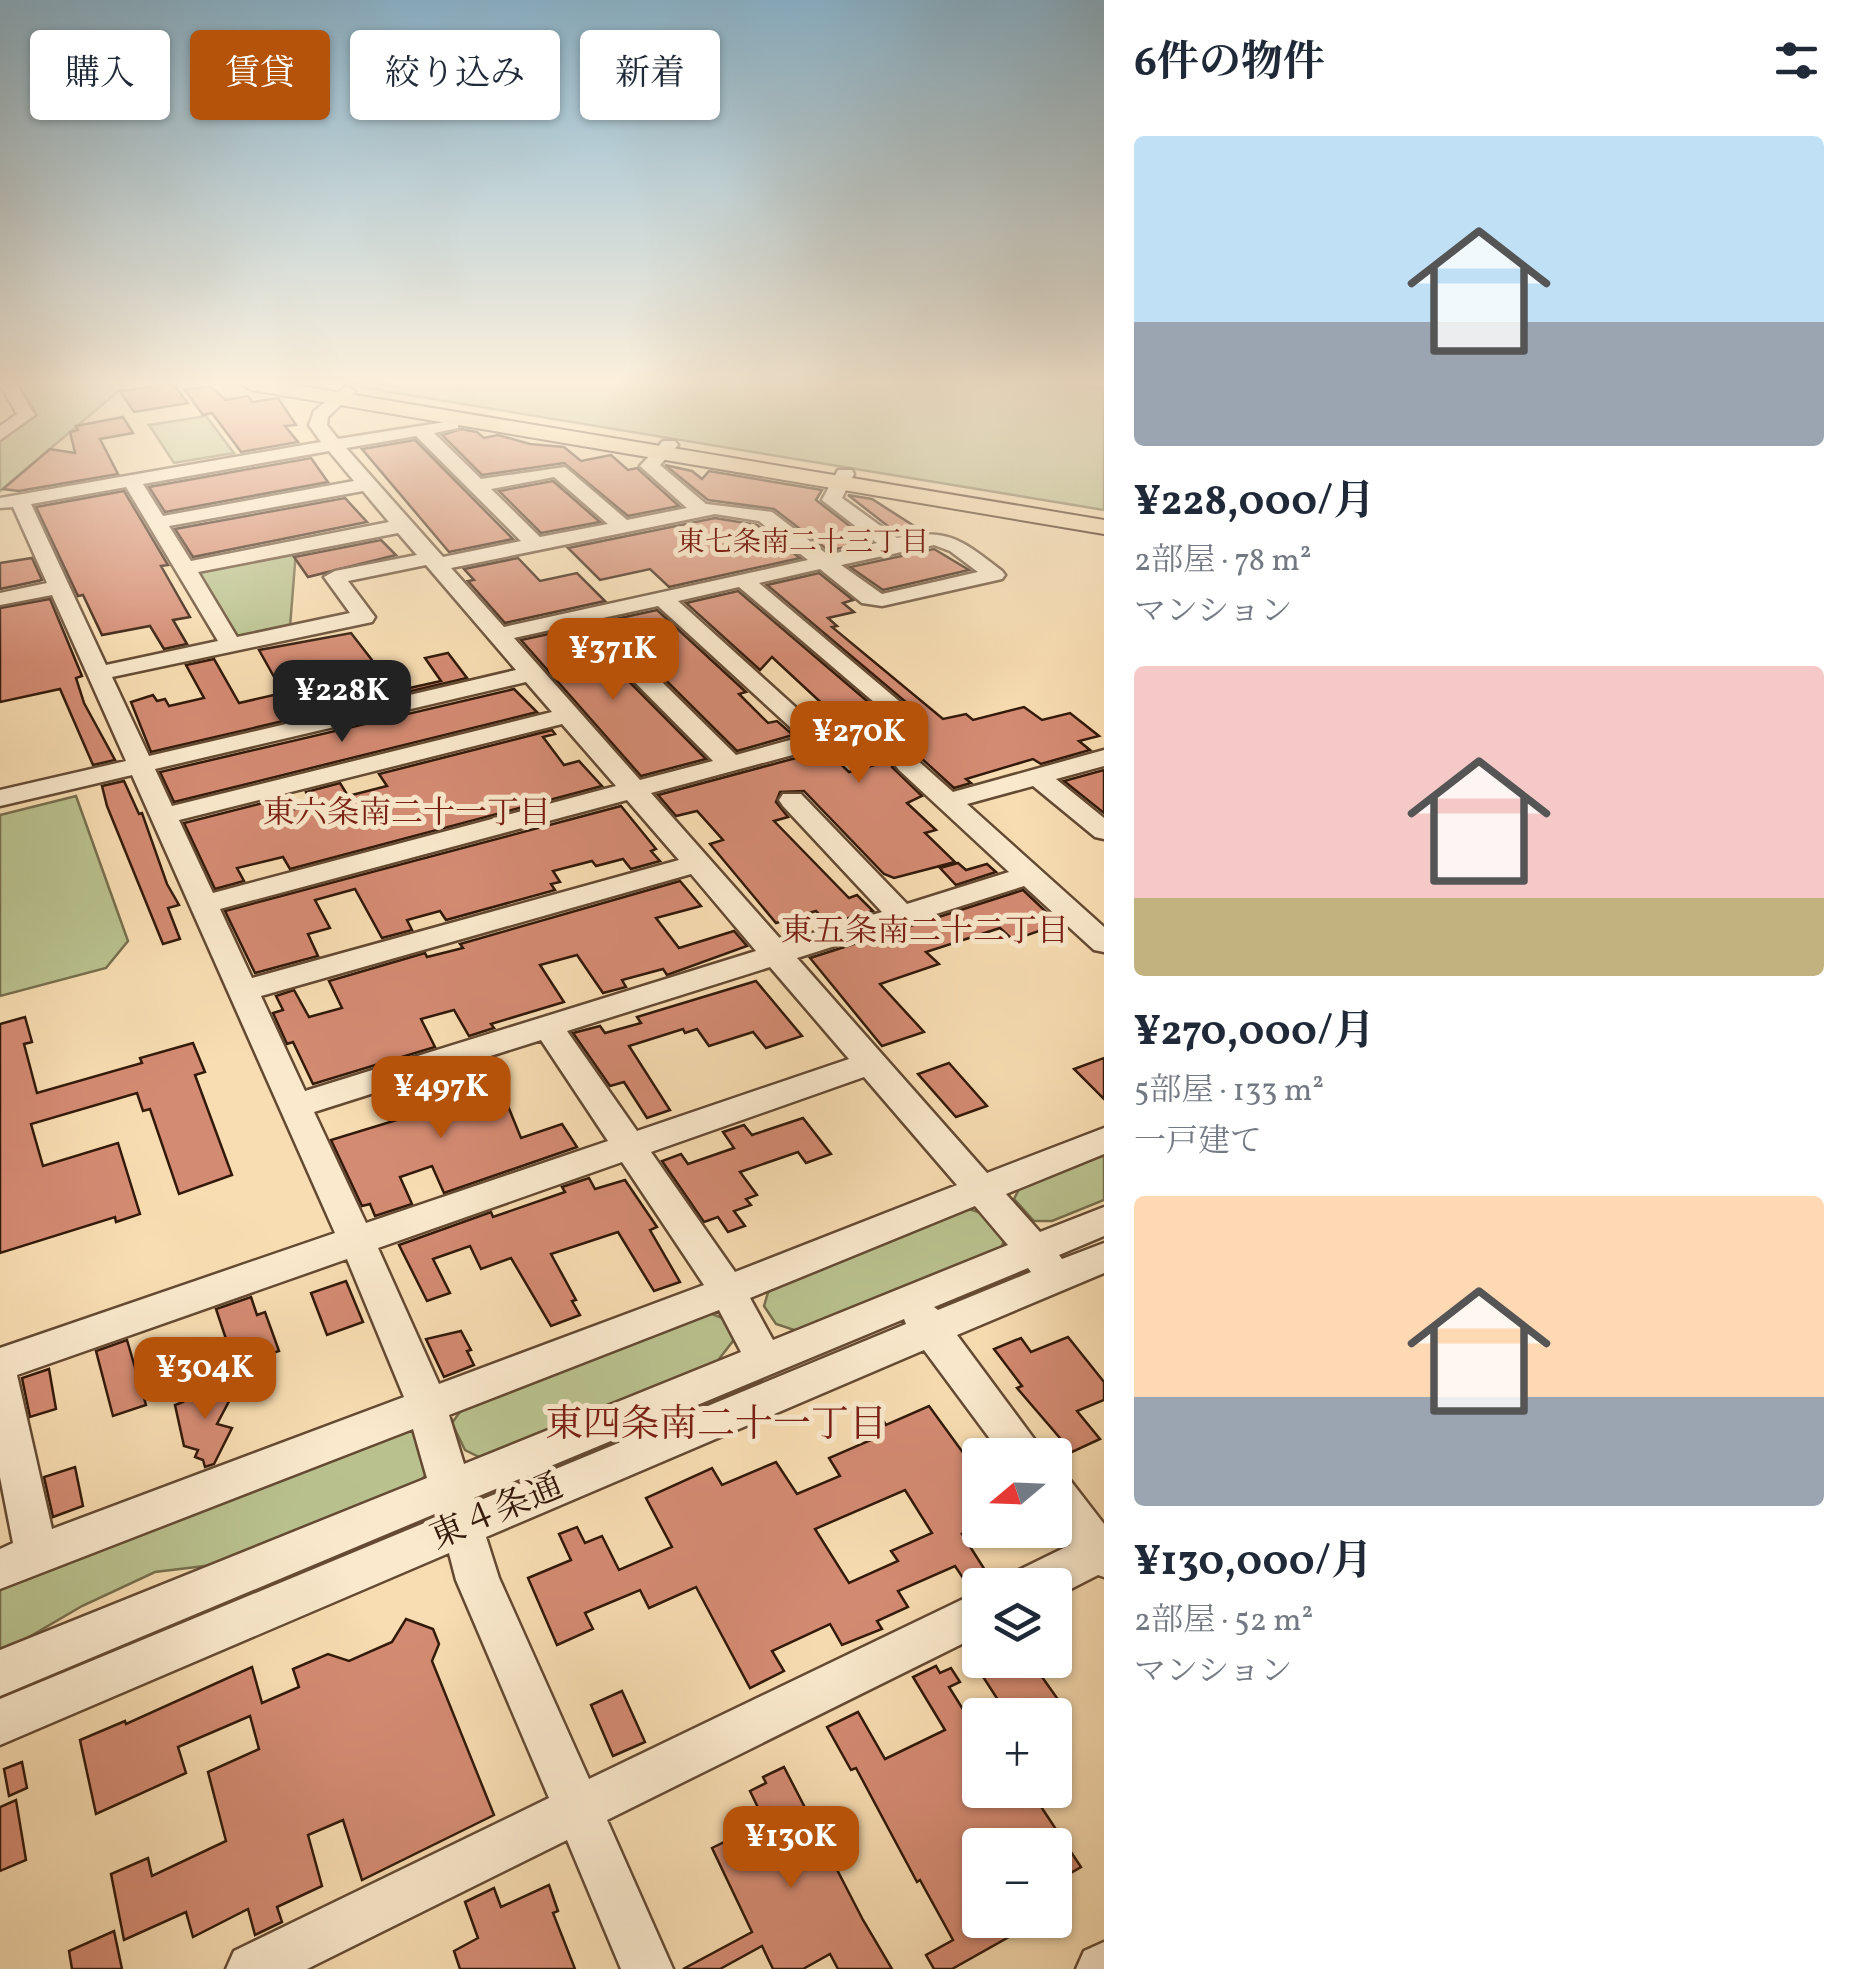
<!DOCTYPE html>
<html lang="ja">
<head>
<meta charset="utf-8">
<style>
	body { margin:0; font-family:Vollkorn,"Noto Serif JP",serif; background:#f2f2f3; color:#1f2937; height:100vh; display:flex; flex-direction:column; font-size:38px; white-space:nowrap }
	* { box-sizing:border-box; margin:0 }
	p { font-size:32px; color:#747a83 }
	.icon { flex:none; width:55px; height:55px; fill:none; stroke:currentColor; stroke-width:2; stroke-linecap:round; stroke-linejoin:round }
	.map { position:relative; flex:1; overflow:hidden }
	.details { display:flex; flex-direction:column; background:#fff; width:750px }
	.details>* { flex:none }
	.guide { position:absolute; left:30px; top:30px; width:922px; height:90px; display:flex; gap:20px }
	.needle { width:65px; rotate:251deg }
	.tools { position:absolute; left:962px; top:1438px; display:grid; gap:20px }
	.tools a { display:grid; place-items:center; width:110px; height:110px; border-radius:10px; background:#fff; box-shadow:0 2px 8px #0004; font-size:50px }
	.price { position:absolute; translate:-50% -85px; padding:0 22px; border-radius:20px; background:#b45309; color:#fff; font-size:32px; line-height:65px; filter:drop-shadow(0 2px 5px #0008) }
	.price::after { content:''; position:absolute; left:50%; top:60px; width:30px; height:22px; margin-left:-15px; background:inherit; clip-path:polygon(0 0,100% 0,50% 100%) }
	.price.on { background:#222; color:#fff }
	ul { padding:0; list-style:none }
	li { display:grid; align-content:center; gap:20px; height:530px; padding:0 30px }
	li span { display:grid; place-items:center; height:310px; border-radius:10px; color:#555 }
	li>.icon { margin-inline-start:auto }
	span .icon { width:180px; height:180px; fill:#fffc; stroke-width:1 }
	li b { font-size:42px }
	h2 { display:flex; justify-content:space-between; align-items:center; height:120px; padding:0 30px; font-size:42px }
	.chip { padding:0 35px; border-radius:10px; background:#fff; box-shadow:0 2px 8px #0004; font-size:35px; line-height:90px }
	.chip.on { background:#b45309; color:#fff }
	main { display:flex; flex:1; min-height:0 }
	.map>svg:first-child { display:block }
	.green { fill:#b9c28f; stroke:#766e4c; stroke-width:2.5 }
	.building { fill:#d48b73; stroke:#321909; stroke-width:2.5; fill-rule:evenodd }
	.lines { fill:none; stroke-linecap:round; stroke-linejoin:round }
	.minor-casing { stroke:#644a33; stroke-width:5 }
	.major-casing { stroke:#321909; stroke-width:4 }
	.minor { fill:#fae9cd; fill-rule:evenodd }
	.major { fill:#f8ddb2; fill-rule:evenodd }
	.labels { text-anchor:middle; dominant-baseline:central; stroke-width:10; stroke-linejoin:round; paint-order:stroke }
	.far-neighbourhood-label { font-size:28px; fill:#7a1f14; stroke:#fae9cd }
	.neighbourhood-label { font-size:32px; fill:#7a1f14; stroke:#fae9cd }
	.near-street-label { font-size:35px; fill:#321909; stroke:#fae9cd }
	.near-neighbourhood-label { font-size:38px; fill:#7a1f14; stroke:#fae9cd }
</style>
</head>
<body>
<main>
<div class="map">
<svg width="1104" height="1969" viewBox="0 0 1104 1969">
	<rect width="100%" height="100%" fill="#f8ddb2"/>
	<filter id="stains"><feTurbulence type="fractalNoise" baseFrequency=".002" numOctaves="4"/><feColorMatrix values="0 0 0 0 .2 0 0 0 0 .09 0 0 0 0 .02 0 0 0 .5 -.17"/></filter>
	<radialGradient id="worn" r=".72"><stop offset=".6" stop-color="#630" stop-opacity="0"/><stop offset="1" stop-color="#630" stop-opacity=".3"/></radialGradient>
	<g class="green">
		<polygon points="16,384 127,384 0,491 0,440 33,415"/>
		<polygon points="342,384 1061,384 1104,389 1104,510"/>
		<polygon points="206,416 234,453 174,463 149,425"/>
		<polygon points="296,551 290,627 236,638 195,571"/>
		<polygon points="76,796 128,941 106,968 0,996 0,815"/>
		<polygon points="1104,1152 1104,1200 1052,1221 1034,1221 1014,1199 1022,1183"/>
		<polygon points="969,1209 991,1216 1006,1232 1001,1250 797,1331 776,1324 764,1306 770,1286"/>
		<polygon points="705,1311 727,1320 736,1337 716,1363 479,1457 465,1450 452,1423 471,1396"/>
		<polygon points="415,1427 430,1471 417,1484 213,1565 155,1572 82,1606 0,1654 0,1587"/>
	</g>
	<g class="building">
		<polygon points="173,384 188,403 134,412 120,391"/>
		<polygon points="210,386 225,400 248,396 252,402 278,398 296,425 285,426 298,442 241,452 212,413 203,415 185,390"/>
		<polygon points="123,417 133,433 100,439 118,474 19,491 3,489 50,449 75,453 70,432 78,430 76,426"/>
		<polygon points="461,429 477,432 484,438 498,435 530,444 564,447 581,461 611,455 628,470 637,468 679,506 628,516 564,463 482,475 442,435"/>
		<polygon points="415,440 513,539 449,552 362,449"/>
		<polygon points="311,458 328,482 165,512 149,487"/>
		<polygon points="665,465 692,471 702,479 709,471 822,490 816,500 869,541 829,551 774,509 708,500"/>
		<polygon points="553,481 600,522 541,533 499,491"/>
		<polygon points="124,491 168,565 161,566 190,617 173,620 187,644 164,649 150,626 102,635 83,595 78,596 36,507"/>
		<polygon points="848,495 872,499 922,531 898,534"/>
		<polygon points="345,498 367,522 193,557 175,529"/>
		<polygon points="715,518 757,525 800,558 669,587 650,569 600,580 568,548"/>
		<polygon points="381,540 396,555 308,577 294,557"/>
		<polygon points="934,549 969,570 883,590 850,567"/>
		<polygon points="32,558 42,580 0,589 0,563"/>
		<polygon points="518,558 540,581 577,573 605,601 505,623 468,581 474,580 464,569"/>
		<polygon points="819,573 853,600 843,603 854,612 828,618 837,626 832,627 943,719 966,714 973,720 1024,707 1042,720 1070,713 1099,736 1079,741 1090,750 1041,764 1033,759 966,779 971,783 954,788 920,757 896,758 892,767 922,796 907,803 936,830 925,833 955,862 894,878 884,874 804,791 780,792 776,802 788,817 774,821 849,898 857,895 873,911 828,924 816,911 776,923 710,844 723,840 697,811 676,816 658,795 826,750 849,772 886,762 862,740 918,724 920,714 767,585"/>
		<polygon points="738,591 880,712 843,723 772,657 760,670 686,603"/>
		<polygon points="50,599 82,676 76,678 84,703 115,760 93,765 60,689 0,702 0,608"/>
		<polygon points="657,610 746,692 739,694 768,723 777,721 793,735 737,751 606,621"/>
		<polygon points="576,628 706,759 641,776 521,640"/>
		<polygon points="351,633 396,691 441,681 425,658 448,653 467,678 151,752 131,702 153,695 157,701 165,699 169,706 204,698 186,665 214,659 239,703 283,693 259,650"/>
		<polygon points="514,689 537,712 174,802 160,772"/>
		<polygon points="552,730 555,734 543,737 564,765 579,761 602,786 290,869 283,857 237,868 244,881 215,889 184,823 271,801 278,813 312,805 306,792 340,783 348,796 387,786 379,774"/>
		<polygon points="1104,770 1104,813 1064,781"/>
		<polygon points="124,781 139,814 142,813 167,884 179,905 168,908 180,939 163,944 107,806 102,786"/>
		<polygon points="621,806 656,849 651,851 660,861 631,869 623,859 596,866 592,861 553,871 560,882 551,884 555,890 446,920 440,911 407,920 412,930 382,938 355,889 315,900 330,928 308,934 318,956 255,973 225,911"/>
		<polygon points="958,863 966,870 987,864 996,872 956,885 940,868"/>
		<polygon points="680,881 701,906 656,918 679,948 734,931 747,946 667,975 663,969 622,980 626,987 603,993 577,955 540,965 564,1002 491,1024 494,1028 469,1036 454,1010 421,1019 435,1047 313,1084 293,1042 287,1044 273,1013 283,1010 276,996 294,990 309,1017 342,1008 329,981 425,953 427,957 463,948 460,944"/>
		<polygon points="1023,890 1059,924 1013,940 1000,928 926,952 939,964 880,984 924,1032 882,1046 810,958"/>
		<polygon points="756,981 802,1036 766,1048 753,1032 709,1046 697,1029 685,1033 683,1029 629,1046 670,1110 647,1118 624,1082 610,1086 573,1033 600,1026 605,1033 641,1023 637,1017"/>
		<polygon points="25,1017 32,1042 24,1044 37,1093 142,1063 140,1058 193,1043 205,1072 195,1075 232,1175 179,1194 150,1109 143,1111 137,1093 31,1124 43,1166 118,1143 140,1214 116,1222 115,1217 0,1253 0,1024"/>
		<polygon points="1104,1058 1104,1099 1074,1069"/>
		<polygon points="949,1063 987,1106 956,1117 918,1074"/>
		<polygon points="468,1068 483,1095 501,1089 521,1138 562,1124 577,1147 444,1193 432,1166 400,1177 412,1204 375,1216 370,1204 362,1206 331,1140 400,1119 388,1093"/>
		<polygon points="803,1118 831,1154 806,1163 798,1152 740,1172 757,1195 746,1199 751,1205 734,1211 745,1226 728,1232 718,1217 704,1222 662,1161 681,1154 688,1164 734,1148 723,1132 744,1125 752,1135"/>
		<polygon points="589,1178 595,1189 625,1180 657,1227 650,1230 680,1282 654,1291 618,1232 551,1254 576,1300 572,1301 580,1315 551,1326 511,1258 481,1269 470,1246 433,1259 450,1293 427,1301 399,1245 491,1212 493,1217 565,1192 562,1187"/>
		<polygon points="346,1281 363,1322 327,1335 311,1293"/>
		<polygon points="251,1297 257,1315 265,1312 279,1351 235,1366 216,1309"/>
		<polygon points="461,1331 471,1350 467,1351 474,1365 444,1377 426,1339"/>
		<polygon points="1068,1337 1104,1382 1104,1400 1077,1411 1100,1439 1072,1452 1017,1388 1022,1386 994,1349 1021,1338 1031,1352"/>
		<polygon points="127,1340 146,1405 113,1416 96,1351"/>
		<polygon points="49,1369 56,1409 30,1417 22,1378"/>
		<polygon points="218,1385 235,1390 217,1424 232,1428 214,1464 205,1467 203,1460 195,1457 198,1450 184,1446 175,1405 183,1402 182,1396"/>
		<path d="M873 1404 886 1425 929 1406 972 1465 980 1462V1515L965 1522 971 1531 962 1534 990 1578 969 1587 955 1566 898 1591 908 1607 877 1621 882 1629 842 1645 830 1624 772 1651 784 1671 750 1688 696 1587 649 1608 640 1590 585 1613 593 1629 557 1645 528 1578 571 1560 559 1534 577 1527 585 1543 602 1536 619 1570 672 1547 646 1498 712 1468 722 1485 776 1462 797 1494 840 1476 829 1458 871 1440 853 1412ZM905 1490 932 1533 891 1551 898 1561 849 1583 815 1529Z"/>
		<polygon points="75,1467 83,1506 53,1517 44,1477"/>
		<polygon points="406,1619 433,1629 439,1644 432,1661 494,1815 362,1880 343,1820 308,1835 322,1886 277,1907 282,1922 255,1935 248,1909 193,1937 186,1912 124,1940 111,1874 148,1858 152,1876 226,1841 208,1772 259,1749 250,1716 178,1747 186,1773 96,1814 80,1740 125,1721 126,1724 252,1667 262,1703 299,1687 293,1669 328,1654 349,1661 392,1642"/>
		<polygon points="994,1660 998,1667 1012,1660 1030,1660 1069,1715 980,1715 980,1790 1030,1790 1081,1867 1055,1882 1055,1845 980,1845 980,1920 1039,1920 952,1969 934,1969 926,1955 953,1940 920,1880 917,1882 856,1768 851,1770 827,1727 858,1712 885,1759 945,1730 913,1677 936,1666 940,1673 951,1668 960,1682 949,1687 969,1719 1000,1703 978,1669"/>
		<polygon points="622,1691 645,1742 613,1756 591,1705"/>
		<polygon points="22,1762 27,1788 9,1796 4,1769"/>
		<polygon points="784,1767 863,1920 892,1969 838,1969 830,1954 803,1969 773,1969 762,1946 720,1969 683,1969 752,1932 712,1848 765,1822 750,1791 766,1783 763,1777"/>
		<polygon points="16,1800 26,1860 0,1871 0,1807"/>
		<polygon points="549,1885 558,1911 553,1913 575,1969 460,1969 454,1951 478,1938 465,1902 494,1888 501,1907"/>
		<polygon points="114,1931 122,1969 72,1969 69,1951"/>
	</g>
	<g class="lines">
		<g class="minor-casing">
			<g id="minor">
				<polygon points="0,384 16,384 35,415 0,440 0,426 17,414"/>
				<path d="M347 386 355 391 328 417 327 425 338 439 458 420V428L434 433 481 479 565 467 627 520 687 508 640 466 663 441H675L678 445 660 465 706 504 772 512 828 555 877 543 822 500 838 470H852L854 474 842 498 897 538C948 527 963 541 1002 571L1005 575 1002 579 882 606 862 603 820 569 759 583 918 717 915 722 651 793 783 942 882 912 783 806 779 800 783 794H801L907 904 1009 872 899 770 895 765 899 760H917L953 792 1104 750V766L1056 779 1104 818V839L1095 837 1033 786 967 804 1104 927V952L1094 950 1024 886 797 958 987 1173 1104 1128V1154L1006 1194 1040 1232 1104 1207V1236L1059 1255 1062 1259 1104 1243V1273L957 1335 1046 1455H1002L924 1350 486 1537 499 1578 589 1779 980 1591V1635L607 1820 673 1969H621L567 1840 307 1969H226L234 1951 549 1798 456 1580 449 1553 0 1745V1699L439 1517 437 1513 0 1696V1650L427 1478 413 1429 0 1589V1549L13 1543 0 1477V1348L335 1233 132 775 0 806V790L126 761 52 595 0 605V593L47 583 13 507 0 508V498L321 442 309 425 314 411ZM416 436 521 541 443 557 346 448ZM329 451 354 481 163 516 143 484ZM554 477 608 524 540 537 491 489ZM126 487 218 641 106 665 31 504ZM363 491 389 522 191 561 169 526ZM715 514 759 521 808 560 504 627 451 568ZM398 533 417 555 335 571 324 577 350 613 237 637 198 572ZM934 545 950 551 978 572 882 594 841 565ZM426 565 516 670 149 756 112 677 372 622 375 617 348 581ZM739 587 888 714 823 732 678 601ZM658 606 801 737 736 755 598 619ZM577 624 713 761 640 780 514 638ZM526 682 552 712 172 806 155 769ZM562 724 616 786 213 893 179 820ZM627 800 679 860 252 978 220 909ZM691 874 756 951 305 1091 261 996ZM770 967 849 1059 637 1131 567 1031ZM541 1040 608 1141 366 1223 314 1112ZM864 1077 957 1185 735 1272 651 1152ZM622 1162 704 1285 439 1384 378 1248ZM975 1206 1008 1245 773 1340 750 1298ZM347 1259 404 1397 52 1529 17 1375ZM1028 1268 1031 1272 938 1310 934 1307ZM719 1310 741 1352 464 1464 449 1415ZM904 1319 906 1324 476 1502 474 1498Z"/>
				<polygon points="1055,1474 1070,1480 1104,1524 1104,1577 1098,1575 1055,1597 1055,1585 1012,1585 1019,1570 1070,1545 1055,1526"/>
				<polygon points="1104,1942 1104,1969 1076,1969 1084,1951"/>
			</g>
		</g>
		<g class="major-casing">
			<polygon id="major" points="241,384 289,384 1104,520 1104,534 251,390"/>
		</g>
		<use href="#minor" class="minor"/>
		<use href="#major" class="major"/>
	</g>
	<linearGradient id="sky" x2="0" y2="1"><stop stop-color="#8ab7d1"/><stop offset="0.58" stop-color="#fcf0dc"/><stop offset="1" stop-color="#fcf0dc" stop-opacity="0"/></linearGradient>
	<rect width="1104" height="660" fill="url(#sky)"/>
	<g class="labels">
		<g class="far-neighbourhood-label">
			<text x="803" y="543">東七条南二十三丁目</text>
		</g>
		<g class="neighbourhood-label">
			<text x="407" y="815">東六条南二十一丁目</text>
			<text x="925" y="933">東五条南二十二丁目</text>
		</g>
		<g class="near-street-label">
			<text transform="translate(497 1513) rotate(-23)">東４条通</text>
		</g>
		<g class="near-neighbourhood-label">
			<text x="716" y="1426">東四条南二十一丁目</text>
		</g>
	</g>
	<rect width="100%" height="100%" filter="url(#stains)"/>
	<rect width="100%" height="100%" fill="url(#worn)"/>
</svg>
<div class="tools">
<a><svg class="needle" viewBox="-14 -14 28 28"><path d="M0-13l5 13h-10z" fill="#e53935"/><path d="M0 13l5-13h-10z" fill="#747a83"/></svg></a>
<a><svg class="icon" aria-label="layers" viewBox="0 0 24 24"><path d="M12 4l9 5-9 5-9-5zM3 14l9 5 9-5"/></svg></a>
<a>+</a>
<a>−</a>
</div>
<b class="price" style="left:613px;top:703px">¥371K</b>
<b class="price on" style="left:342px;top:745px">¥228K</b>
<b class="price" style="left:859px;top:786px">¥270K</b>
<b class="price" style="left:441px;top:1141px">¥497K</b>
<b class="price" style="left:205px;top:1422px">¥304K</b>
<b class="price" style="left:791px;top:1891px">¥130K</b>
<div class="guide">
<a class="chip">購入</a>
<a class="chip on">賃貸</a>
<a class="chip">絞り込み</a>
<a class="chip">新着</a>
</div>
</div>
<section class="details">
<h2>6件の物件<svg class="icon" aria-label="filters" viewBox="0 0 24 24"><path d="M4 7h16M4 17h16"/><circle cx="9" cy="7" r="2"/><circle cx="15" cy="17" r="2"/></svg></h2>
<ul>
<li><span style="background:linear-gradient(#bfe0f5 60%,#9aa5b1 0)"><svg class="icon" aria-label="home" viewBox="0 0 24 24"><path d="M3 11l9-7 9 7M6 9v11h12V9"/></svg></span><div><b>¥228,000/月</b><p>2部屋 · 78 m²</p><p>マンション</p></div></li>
<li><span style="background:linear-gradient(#f6c9c9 75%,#c2b280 0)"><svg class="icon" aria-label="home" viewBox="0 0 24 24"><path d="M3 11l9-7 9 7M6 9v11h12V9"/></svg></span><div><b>¥270,000/月</b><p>5部屋 · 133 m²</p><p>一戸建て</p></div></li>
<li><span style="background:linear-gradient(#ffd9b3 65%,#9aa5b1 0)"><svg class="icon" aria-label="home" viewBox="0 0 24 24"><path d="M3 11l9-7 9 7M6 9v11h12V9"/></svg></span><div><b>¥130,000/月</b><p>2部屋 · 52 m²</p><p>マンション</p></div></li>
</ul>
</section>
</main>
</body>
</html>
